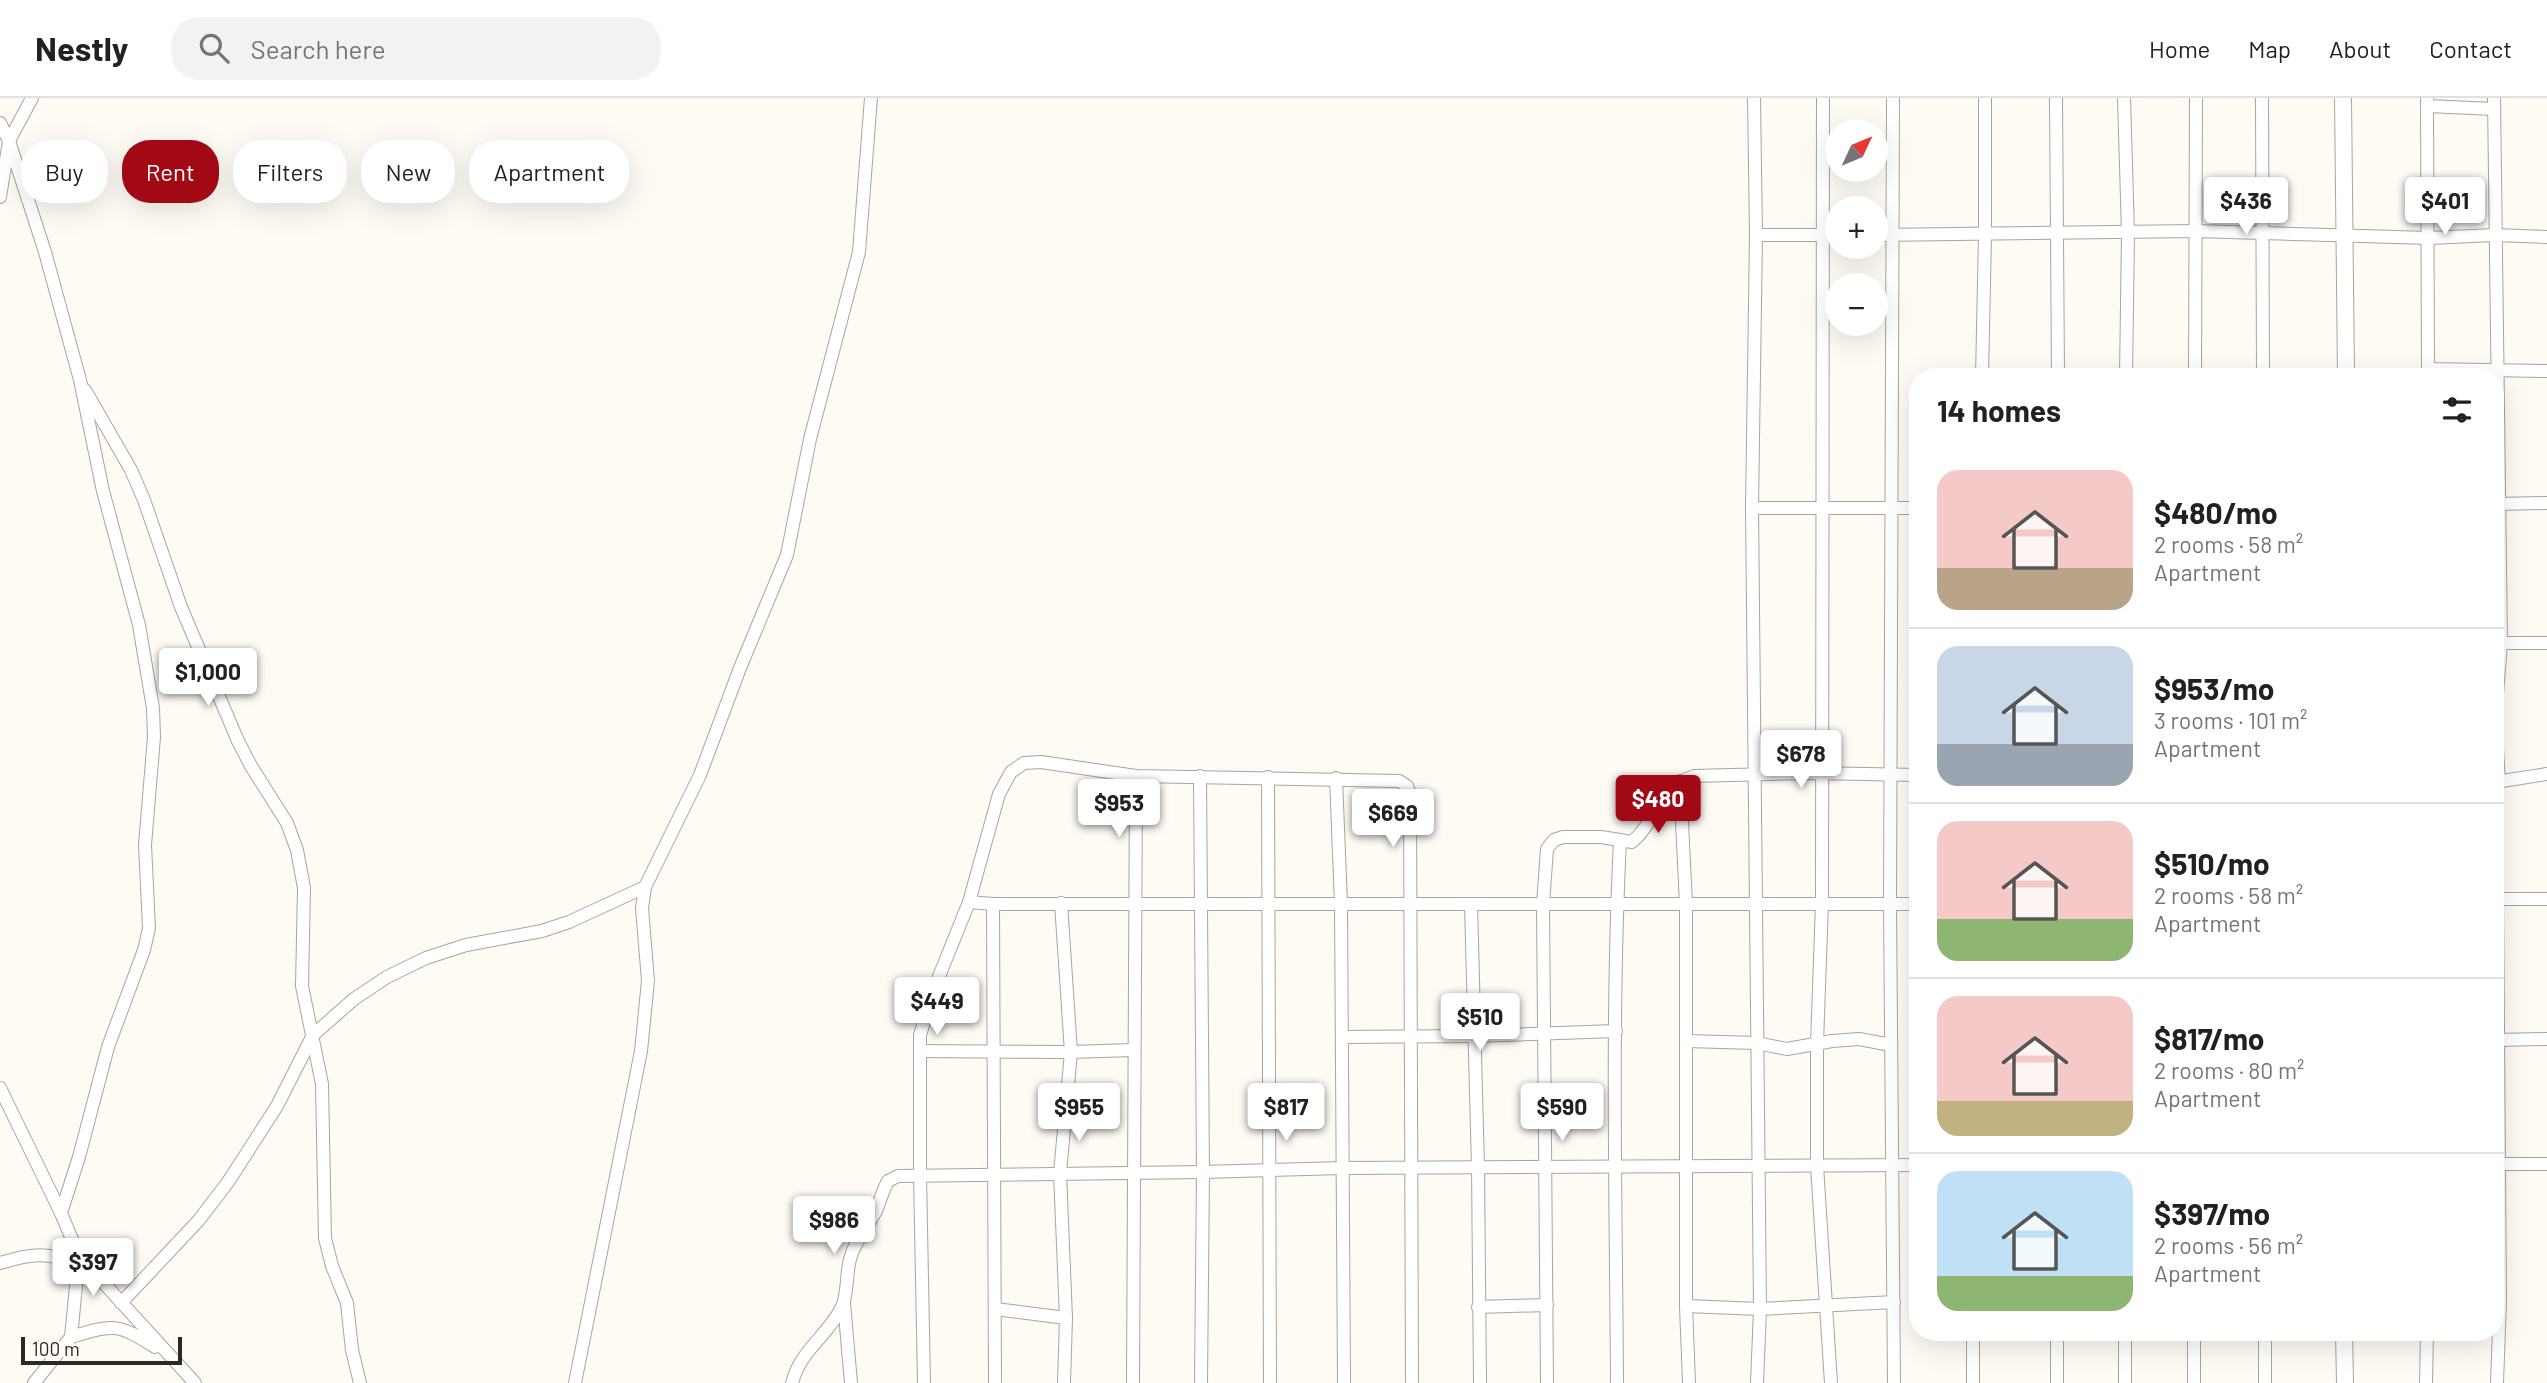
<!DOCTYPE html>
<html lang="en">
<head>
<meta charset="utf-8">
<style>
	body { margin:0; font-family:Barlow,sans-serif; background:#f2f2f2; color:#202124; height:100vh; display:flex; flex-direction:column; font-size:26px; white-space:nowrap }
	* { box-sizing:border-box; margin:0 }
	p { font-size:23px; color:#757577 }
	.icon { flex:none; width:38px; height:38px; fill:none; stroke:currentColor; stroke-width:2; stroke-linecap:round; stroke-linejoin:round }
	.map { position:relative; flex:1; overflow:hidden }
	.panel { position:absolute; left:1909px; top:270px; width:595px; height:973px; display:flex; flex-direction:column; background:#fff; border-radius:28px; box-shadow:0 7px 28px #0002 }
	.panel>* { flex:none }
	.top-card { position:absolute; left:21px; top:42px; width:665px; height:63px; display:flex; gap:14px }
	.needle { width:46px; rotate:46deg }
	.fabs { position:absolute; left:1825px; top:21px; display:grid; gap:14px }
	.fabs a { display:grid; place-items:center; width:63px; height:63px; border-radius:50%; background:#fff; box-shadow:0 7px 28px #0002; font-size:35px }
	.scale { position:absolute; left:21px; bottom:18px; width:161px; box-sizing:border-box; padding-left:7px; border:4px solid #2c2823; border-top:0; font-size:19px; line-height:24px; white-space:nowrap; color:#2c2823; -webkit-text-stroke:5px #fefaf4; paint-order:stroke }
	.price { position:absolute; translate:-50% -60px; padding:0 16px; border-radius:7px; background:#fff; color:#222; font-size:23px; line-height:46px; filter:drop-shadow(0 2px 4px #0008) }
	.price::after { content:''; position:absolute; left:50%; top:42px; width:21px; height:16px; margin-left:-10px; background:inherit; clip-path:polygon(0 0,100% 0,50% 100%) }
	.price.on { background:#a30915; color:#fff }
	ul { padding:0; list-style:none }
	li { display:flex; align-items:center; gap:21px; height:175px; padding:0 28px }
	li+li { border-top:2px solid #e0e0e0 }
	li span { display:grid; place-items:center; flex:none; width:196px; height:140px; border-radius:21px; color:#555 }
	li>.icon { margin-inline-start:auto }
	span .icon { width:84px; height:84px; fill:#fffc; stroke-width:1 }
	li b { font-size:30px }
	h2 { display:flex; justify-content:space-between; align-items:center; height:84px; padding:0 28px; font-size:30px }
	.tag { padding:0 24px; border-radius:28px; background:#fff; box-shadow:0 7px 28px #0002; font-size:24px; line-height:63px }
	.tag.on { background:#a30915; color:#fff }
	header { display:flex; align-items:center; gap:42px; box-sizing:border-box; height:98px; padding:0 35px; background:#fff; border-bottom:2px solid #e0e0e0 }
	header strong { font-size:33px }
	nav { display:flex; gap:38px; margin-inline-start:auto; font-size:24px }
	.search { width:490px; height:63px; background:#f2f2f2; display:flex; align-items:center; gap:18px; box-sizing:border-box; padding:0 24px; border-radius:28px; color:#757577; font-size:26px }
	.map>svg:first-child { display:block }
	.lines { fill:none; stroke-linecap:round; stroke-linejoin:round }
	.minor-casing { stroke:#ada497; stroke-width:14 }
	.tertiary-casing { stroke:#ada497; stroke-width:18 }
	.minor { stroke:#fff; stroke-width:12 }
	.tertiary { stroke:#fff; stroke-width:16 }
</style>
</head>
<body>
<header>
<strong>Nestly</strong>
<div class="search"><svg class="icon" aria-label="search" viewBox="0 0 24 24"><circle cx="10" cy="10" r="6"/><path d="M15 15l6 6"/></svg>Search here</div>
<nav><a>Home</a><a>Map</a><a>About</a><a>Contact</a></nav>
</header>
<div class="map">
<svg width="2547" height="1285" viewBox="0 0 2547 1285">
	<rect width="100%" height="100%" fill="#fefaf4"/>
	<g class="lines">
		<g class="minor-casing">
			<g id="minor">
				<polyline points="1754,0 1756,137 1752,410 1760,1211 1757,1285"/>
				<polyline points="1823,0 1822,805 1817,946 1817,1068 1831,1285"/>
				<polyline points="1893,0 1890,806 1894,1285"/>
				<polyline points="2056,0 2058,278"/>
				<polyline points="2124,0 2128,135 2126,278"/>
				<polyline points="2262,0 2263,278"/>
				<polyline points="2427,0 2428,278"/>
				<polyline points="2494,0 2501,545 2496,608"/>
				<polyline points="2427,8 2494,11"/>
				<polyline points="0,25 9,43 45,154 80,282 103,393 139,527 153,610 154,639 145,747 149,830 144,852 108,949 79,1059 61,1115 79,1158 195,1285"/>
				<polyline points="0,99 9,43 32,0"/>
				<polyline points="1756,137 1838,137"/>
				<polyline points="1876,137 2196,133 2429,140 2494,137 2547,139"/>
				<polyline points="2428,271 2547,273"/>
				<polyline points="1982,278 1985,137 1985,0"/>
				<polyline points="2195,278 2196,0"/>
				<polyline points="85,292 131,372 144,402 181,509 238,643 251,668 287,725 297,752 304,790 302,888 322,986 325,1140 332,1168 347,1205 352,1252 360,1285"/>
				<polyline points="2496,406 2547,405"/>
				<polyline points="1752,410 1918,410"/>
				<polyline points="2496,545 2547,545"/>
				<polyline points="2496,635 2499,684"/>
				<polyline points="1200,678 1203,1074 1201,1285"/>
				<polyline points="1268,679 1270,1285"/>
				<polyline points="1336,680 1341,806 1344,1285"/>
				<polyline points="1680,683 1686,806 1686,1208 1689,1285"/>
				<polyline points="2496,684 2547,676"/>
				<polyline points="2496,801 2547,801"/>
				<polyline points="2497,801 2500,1203 2497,1285"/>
				<polyline points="969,804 993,806 1918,806"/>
				<polyline points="1061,805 1071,954 1060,1075 1066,1220 1064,1285"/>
				<polyline points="993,806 995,1285"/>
				<polyline points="1471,806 1478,1069 1480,1285"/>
				<polyline points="1342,939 1475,938 1616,933"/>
				<polyline points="2496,942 2547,941"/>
				<polyline points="1687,943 1756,945 1787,951 1832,943 1859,941 1891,947"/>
				<polyline points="920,953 1071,954 1133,952"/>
				<polyline points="0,990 61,1115"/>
				<polyline points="2496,1066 2547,1066"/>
				<path d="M0 1165C33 1155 47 1154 79 1166"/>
				<polyline points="121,1205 199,1122 228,1084 277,1008 313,937 354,901 387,879 426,860 466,847 542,833 569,824 645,789"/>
				<polyline points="844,1205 851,1285"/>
				<polyline points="1686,1208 1760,1211 1894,1204"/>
				<polyline points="1478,1209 1547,1207"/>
				<polyline points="995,1211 1066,1220"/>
				<polyline points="1973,1234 1973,1285"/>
				<polyline points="2057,1234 2057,1285"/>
				<polyline points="2125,1234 2125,1285"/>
				<polyline points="2194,1234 2194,1285"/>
				<polyline points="2265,1234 2265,1285"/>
				<path d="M71 1239C114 1226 117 1225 155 1249"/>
				<polyline points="34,1285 71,1239 79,1158"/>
				<polyline points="575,1285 641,953 648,883 642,810 645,789 700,677 740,570 787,457 810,341 859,154 871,0"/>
				<path d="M792 1285C801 1251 827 1239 842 1209 848 1195 846 1176 850 1161 855 1142 867 1130 876 1113 880 1103 883 1092 888 1083L898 1078 1203 1074 1342 1070 1918 1067"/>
				<polyline points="924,1285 920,1077 920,937 936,886 969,804 999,696 1011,674 1024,665 1041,664 1136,678 1399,683 1407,688 1410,696 1412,1285"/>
				<polyline points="1133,1285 1136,678"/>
				<path d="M1547 1285 1543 806 1547 751 1554 742 1563 739H1601L1632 744C1659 721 1652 693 1694 678L1812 675 1918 677"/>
				<path d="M1617 1285C1616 1105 1611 923 1620 743"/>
				<polyline points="2426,1285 2427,1234"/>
			</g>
		</g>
		<g class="tertiary-casing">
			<g id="tertiary">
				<polyline points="2343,0 2346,278"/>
				<polyline points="2344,1234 2345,1285"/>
			</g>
		</g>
		<use href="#minor" class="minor"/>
		<use href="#tertiary" class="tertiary"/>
	</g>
</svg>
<div class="fabs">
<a><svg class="needle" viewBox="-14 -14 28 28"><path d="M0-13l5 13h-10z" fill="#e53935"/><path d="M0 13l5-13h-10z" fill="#757577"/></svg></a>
<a>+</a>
<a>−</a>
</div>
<div class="scale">100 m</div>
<b class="price" style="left:2246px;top:139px">$436</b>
<b class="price" style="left:2445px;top:139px">$401</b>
<b class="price" style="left:208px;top:610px">$1,000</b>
<b class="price" style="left:1801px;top:692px">$678</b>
<b class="price on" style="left:1658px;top:737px">$480</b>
<b class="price" style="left:1119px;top:741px">$953</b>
<b class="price" style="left:1393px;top:751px">$669</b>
<b class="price" style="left:937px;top:939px">$449</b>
<b class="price" style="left:1480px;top:955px">$510</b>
<b class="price" style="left:1079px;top:1045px">$955</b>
<b class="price" style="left:1286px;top:1045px">$817</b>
<b class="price" style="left:1562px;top:1045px">$590</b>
<b class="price" style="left:834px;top:1158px">$986</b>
<b class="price" style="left:93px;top:1200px">$397</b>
<div class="top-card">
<a class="tag">Buy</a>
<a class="tag on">Rent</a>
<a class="tag">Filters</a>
<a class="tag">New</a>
<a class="tag">Apartment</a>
</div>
<section class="panel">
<h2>14 homes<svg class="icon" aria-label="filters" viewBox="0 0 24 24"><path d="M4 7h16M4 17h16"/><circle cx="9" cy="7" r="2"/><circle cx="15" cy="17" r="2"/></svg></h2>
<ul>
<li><span style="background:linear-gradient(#f6c9c9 70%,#b9a48a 0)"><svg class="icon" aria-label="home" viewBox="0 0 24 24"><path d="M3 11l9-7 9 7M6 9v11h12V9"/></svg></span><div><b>$480/mo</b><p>2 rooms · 58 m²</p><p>Apartment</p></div></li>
<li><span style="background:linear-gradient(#c9d6e8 70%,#9aa5b1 0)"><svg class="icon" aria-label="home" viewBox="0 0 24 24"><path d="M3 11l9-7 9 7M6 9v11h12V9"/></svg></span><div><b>$953/mo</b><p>3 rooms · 101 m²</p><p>Apartment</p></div></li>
<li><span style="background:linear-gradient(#f6c9c9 70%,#8fb573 0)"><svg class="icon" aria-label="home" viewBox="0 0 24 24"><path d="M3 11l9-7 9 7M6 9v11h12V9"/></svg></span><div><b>$510/mo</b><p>2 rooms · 58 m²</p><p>Apartment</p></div></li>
<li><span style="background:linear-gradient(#f6c9c9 75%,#c2b280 0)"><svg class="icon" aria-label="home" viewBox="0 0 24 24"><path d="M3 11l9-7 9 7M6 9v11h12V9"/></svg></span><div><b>$817/mo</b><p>2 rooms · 80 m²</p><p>Apartment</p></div></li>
<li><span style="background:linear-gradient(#bfe0f5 75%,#8fb573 0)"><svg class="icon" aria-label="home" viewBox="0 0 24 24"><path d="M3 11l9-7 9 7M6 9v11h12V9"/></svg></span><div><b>$397/mo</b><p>2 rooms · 56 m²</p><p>Apartment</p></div></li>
</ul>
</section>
</div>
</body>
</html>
